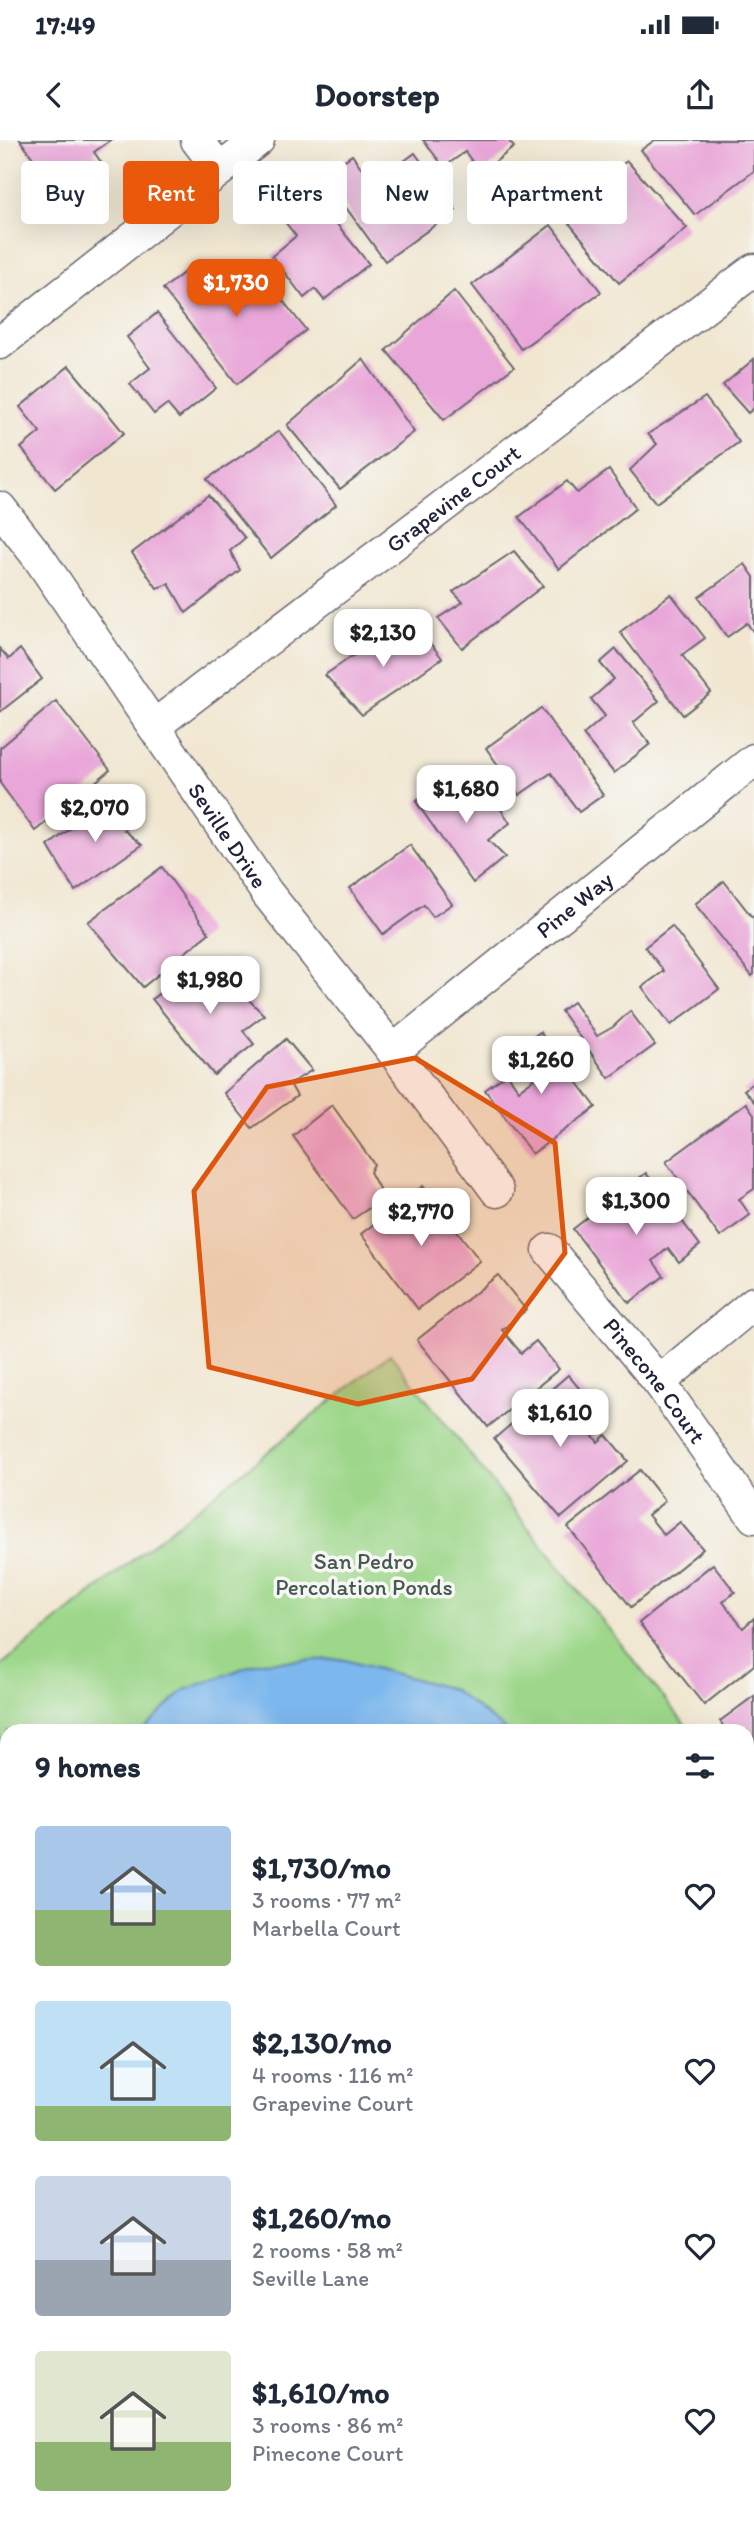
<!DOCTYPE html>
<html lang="en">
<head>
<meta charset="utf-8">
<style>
	body { margin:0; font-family:Itim,sans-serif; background:#f6f6f7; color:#1f2937; height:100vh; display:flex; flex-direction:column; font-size:26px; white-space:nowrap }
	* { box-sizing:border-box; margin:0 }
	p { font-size:23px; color:#747a83 }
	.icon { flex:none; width:38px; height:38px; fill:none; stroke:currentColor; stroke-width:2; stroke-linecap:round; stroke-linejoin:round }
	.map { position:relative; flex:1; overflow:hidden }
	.side { position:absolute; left:0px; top:1584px; width:754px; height:800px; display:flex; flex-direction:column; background:#fff; border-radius:21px 21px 0 0; box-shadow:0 7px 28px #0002 }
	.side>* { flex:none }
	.banner { position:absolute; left:21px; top:21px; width:712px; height:63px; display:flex; gap:14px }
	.price { position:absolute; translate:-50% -60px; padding:0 16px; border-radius:14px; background:#fff; color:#222; font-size:23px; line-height:46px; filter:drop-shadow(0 2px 4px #0008) }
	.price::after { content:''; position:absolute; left:50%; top:42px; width:21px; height:16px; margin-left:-10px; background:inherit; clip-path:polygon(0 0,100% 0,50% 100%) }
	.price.active { background:#ea580c; color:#fff }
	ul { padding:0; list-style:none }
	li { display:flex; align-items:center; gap:21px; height:175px; padding:0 35px }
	li span { display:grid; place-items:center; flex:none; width:196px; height:140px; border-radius:7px; color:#555 }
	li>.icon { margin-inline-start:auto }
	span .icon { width:84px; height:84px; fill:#fffc; stroke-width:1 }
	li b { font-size:30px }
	h2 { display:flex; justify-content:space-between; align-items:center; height:84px; padding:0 35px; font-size:30px }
	.pill { padding:0 24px; border-radius:7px; background:#fff; box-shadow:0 7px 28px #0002; font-size:24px; line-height:63px }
	.pill.active { background:#ea580c; color:#fff }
	.status { display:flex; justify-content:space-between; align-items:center; height:49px; padding:0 35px; background:#fff; direction:ltr }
	.status svg { height:19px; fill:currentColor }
	header { display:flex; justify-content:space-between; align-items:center; height:91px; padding:0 35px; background:#fff; font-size:32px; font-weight:700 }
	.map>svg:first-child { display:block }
	.green { fill:#9dd78a; stroke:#607c62; stroke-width:2 }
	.water { fill:#7bb7ed; stroke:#4e6c94; stroke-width:2 }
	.building { fill:#e9a6d8 }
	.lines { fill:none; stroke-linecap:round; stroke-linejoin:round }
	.street-casing { stroke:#6a6770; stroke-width:35 }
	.path { stroke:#6a6770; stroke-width:4.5; stroke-dasharray:5 5; stroke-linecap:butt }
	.street { stroke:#fff; stroke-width:32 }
	.marked { fill:#de560e; fill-opacity:0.2; stroke:#de560e; stroke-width:5; stroke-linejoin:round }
	.labels { text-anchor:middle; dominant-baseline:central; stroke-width:7; stroke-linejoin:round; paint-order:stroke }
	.street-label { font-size:23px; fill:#22223b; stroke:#f6f6f2 }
	.park-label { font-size:23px; fill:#475853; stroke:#f6f6f2 }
</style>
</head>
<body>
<div class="status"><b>17:49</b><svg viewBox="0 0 49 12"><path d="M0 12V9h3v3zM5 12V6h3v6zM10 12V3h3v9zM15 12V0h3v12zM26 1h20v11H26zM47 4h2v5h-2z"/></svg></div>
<header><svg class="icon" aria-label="back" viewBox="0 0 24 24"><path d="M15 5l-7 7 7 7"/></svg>Doorstep<svg class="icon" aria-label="share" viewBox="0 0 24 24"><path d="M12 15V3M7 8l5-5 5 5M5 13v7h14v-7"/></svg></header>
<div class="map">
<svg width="754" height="2382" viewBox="0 0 754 2382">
	<rect width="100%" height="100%" fill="#f6f6f2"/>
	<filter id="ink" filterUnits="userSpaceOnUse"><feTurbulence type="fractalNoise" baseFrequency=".0143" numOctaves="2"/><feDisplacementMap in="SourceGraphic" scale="14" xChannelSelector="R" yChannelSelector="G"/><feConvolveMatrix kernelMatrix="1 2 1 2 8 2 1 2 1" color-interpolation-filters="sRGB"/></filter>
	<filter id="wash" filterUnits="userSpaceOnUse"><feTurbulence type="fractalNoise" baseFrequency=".00686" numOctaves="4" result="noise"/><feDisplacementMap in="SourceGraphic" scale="28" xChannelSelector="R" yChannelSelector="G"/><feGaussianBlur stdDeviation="1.57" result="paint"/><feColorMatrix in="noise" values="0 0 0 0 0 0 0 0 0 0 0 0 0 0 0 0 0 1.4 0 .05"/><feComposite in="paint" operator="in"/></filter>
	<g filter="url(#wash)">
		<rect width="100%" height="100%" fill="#f1e7d1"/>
		<polygon class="green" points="390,1214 690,1591 7,1591 7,2376 747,2376 747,1663 754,1671 754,2382 0,2382 0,1526"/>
		<g class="water">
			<polygon points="341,1519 452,1549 507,1591 142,1591 184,1550 260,1522"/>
			<polygon points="747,1908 754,1917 754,2073 747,2065"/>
			<polygon points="0,1974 7,1979 7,1997 4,2007 0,2006"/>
			<polygon points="0,2300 7,2309 7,2376 55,2377 60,2382 0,2382"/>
			<polygon points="258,2377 258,2376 486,2377 485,2382 245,2382"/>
		</g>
		<g id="blocks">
			<g class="building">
				<polygon points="20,0 111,0 94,12 103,25 60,56"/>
				<polygon points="423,0 508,0 514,7 481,33 465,12 444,27"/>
				<polygon points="655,0 754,0 754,31 695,75 641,10"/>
				<polygon points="415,13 456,70 385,121 323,36 352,15 373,44"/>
				<polygon points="627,21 687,88 619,143 558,70"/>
				<polygon points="312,53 369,124 324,160 315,149 304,158 272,116 296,96 281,77"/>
				<polygon points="551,85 601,152 521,209 472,145"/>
				<polygon points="196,123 222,156 257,128 306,190 237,244 163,149"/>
				<polygon points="454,151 514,227 444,280 386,210"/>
				<polygon points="157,173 216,248 179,278 167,264 154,274 130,244 150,228 127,197"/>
				<polygon points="363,219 414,292 340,349 287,285"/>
				<polygon points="754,219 754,268 748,273 723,245"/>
				<polygon points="69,226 124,293 55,349 21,308 40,292 20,267"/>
				<polygon points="705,257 739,302 656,363 630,330 657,304 648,294"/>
				<polygon points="279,291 336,365 271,418 207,339"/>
				<polygon points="609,330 636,368 559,429 519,377 567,341 577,353"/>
				<polygon points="208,355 245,398 230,411 240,430 186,473 169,444 157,448 132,413"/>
				<polygon points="514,411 543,446 462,508 438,478 463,462 453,452"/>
				<polygon points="745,424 754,437 754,493 747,483 727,497 699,457"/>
				<polygon points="671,454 705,498 682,515 711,553 683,575 620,492"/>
				<polygon points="414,483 442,518 362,575 325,535 374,501 382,511"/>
				<polygon points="0,509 9,519 20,509 42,539 0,572"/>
				<polygon points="616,509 659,561 633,583 650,604 614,633 583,595 605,576 591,559 614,539 600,523"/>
				<polygon points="56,561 110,630 35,691 0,643 0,608"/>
				<polygon points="541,568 603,655 579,672 551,633 519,655 486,608"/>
				<polygon points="445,635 460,659 485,645 510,683 488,700 505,717 473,743 416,662"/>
				<polygon points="112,656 135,682 124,690 142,705 75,751 48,706"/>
				<polygon points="410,705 452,764 433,777 424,765 383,794 350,748"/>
				<polygon points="162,727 209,793 143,847 88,782"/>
				<polygon points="724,741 752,777 754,775 754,834 752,836 695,764"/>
				<polygon points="672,786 719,849 671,885 642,847 664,831 645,807"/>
				<polygon points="212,823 264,875 243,891 254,904 214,935 152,859 188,831 195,836"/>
				<polygon points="573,862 597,896 613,887 630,871 655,905 609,938 561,871"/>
				<polygon points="540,892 596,967 532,1014 485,950 507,934 519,950 534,939 513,912"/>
				<polygon points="286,899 312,930 290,944 297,956 252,988 224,953"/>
				<polygon points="754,942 754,962 744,950"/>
				<polygon points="746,963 754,974 754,1049 739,1059 750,1075 720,1097 666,1022"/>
				<polygon points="332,965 374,1024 370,1032 384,1058 353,1079 293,996"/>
				<polygon points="646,1033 700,1105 679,1122 668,1108 653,1121 664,1136 629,1163 573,1089"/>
				<polygon points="423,1046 480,1121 418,1169 361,1094"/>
				<polygon points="498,1135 526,1170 502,1190 521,1213 536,1201 559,1229 488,1287 417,1200"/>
				<polygon points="568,1235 591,1262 575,1275 598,1302 606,1295 628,1321 561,1378 494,1299"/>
				<polygon points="640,1330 665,1361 648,1375 664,1395 680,1382 703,1409 631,1467 568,1387"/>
				<polygon points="713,1424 735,1452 723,1462 743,1488 754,1478 754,1525 704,1565 639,1483"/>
				<polygon points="754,1556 754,1628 747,1619 747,1591 727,1591 720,1581"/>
			</g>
		</g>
	</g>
	<g filter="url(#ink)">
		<use href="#blocks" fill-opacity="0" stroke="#6a6770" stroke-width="2"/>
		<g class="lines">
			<g class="street-casing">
				<g id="street">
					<polyline points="197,0 220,30"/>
					<polyline points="0,203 258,0"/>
					<path id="s1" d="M0 368 39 418 267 753 393 911 497 1051"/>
					<path id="s2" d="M154 586 754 130"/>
					<path id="s3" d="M393 911 754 620"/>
					<path id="s4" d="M549 1110 659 1242 754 1377"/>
					<polyline points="659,1242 754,1163"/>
				</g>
			</g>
			<g class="path">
				<polyline points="0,1832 7,1842"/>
				<polyline points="747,2233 754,2238"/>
				<polyline points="625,2382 629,2376"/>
			</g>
			<use href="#street" class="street"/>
		</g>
	</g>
	<path class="marked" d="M415 918 555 1003 565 1113 472 1239 358 1264 209 1227 194 1051 267 947Z"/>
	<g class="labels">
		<g class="street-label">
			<text stroke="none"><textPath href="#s2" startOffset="376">Grapevine Court</textPath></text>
			<text stroke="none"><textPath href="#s1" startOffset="399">Seville Drive</textPath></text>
			<text stroke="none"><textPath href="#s3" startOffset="233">Pine Way</textPath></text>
			<text stroke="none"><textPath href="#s4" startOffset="168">Pinecone Court</textPath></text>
		</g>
		<g class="park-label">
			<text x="364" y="1421">San Pedro<tspan x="364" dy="26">Percolation Ponds</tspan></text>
		</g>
	</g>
</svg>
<b class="price active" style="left:236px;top:179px">$1,730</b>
<b class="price" style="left:383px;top:529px">$2,130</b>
<b class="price" style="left:466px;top:685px">$1,680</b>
<b class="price" style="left:95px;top:704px">$2,070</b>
<b class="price" style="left:210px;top:876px">$1,980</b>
<b class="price" style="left:541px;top:956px">$1,260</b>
<b class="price" style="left:636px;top:1097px">$1,300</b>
<b class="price" style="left:421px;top:1108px">$2,770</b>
<b class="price" style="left:560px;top:1309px">$1,610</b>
<div class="banner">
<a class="pill">Buy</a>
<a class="pill active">Rent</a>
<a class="pill">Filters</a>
<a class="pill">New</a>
<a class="pill">Apartment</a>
</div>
<section class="side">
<h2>9 homes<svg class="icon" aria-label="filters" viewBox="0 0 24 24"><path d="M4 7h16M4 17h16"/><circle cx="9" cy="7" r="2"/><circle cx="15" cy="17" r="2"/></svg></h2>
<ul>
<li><span style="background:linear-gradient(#a9c7e8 60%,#8fb573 0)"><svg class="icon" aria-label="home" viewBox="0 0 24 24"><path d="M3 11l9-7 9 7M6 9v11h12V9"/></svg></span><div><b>$1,730/mo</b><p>3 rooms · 77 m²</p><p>Marbella Court</p></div><svg class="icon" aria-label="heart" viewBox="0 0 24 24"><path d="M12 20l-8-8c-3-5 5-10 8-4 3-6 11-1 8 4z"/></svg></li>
<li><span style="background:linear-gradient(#bfe0f5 75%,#8fb573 0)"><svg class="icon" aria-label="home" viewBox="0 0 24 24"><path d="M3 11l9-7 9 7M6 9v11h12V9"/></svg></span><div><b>$2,130/mo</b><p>4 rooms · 116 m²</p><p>Grapevine Court</p></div><svg class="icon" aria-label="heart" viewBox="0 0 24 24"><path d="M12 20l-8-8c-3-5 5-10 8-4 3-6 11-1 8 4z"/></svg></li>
<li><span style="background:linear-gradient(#c9d6e8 60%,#9aa5b1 0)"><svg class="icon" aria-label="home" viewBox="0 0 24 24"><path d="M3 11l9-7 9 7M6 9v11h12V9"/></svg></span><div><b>$1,260/mo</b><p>2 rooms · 58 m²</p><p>Seville Lane</p></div><svg class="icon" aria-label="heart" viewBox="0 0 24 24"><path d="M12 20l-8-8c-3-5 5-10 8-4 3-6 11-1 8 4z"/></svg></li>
<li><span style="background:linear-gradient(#dfe7d0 65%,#8fb573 0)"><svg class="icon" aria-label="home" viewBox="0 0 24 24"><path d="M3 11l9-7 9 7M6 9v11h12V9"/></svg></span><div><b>$1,610/mo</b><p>3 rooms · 86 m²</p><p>Pinecone Court</p></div><svg class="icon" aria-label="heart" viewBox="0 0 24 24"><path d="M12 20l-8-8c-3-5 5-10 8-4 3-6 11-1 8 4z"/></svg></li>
</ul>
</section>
</div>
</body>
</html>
